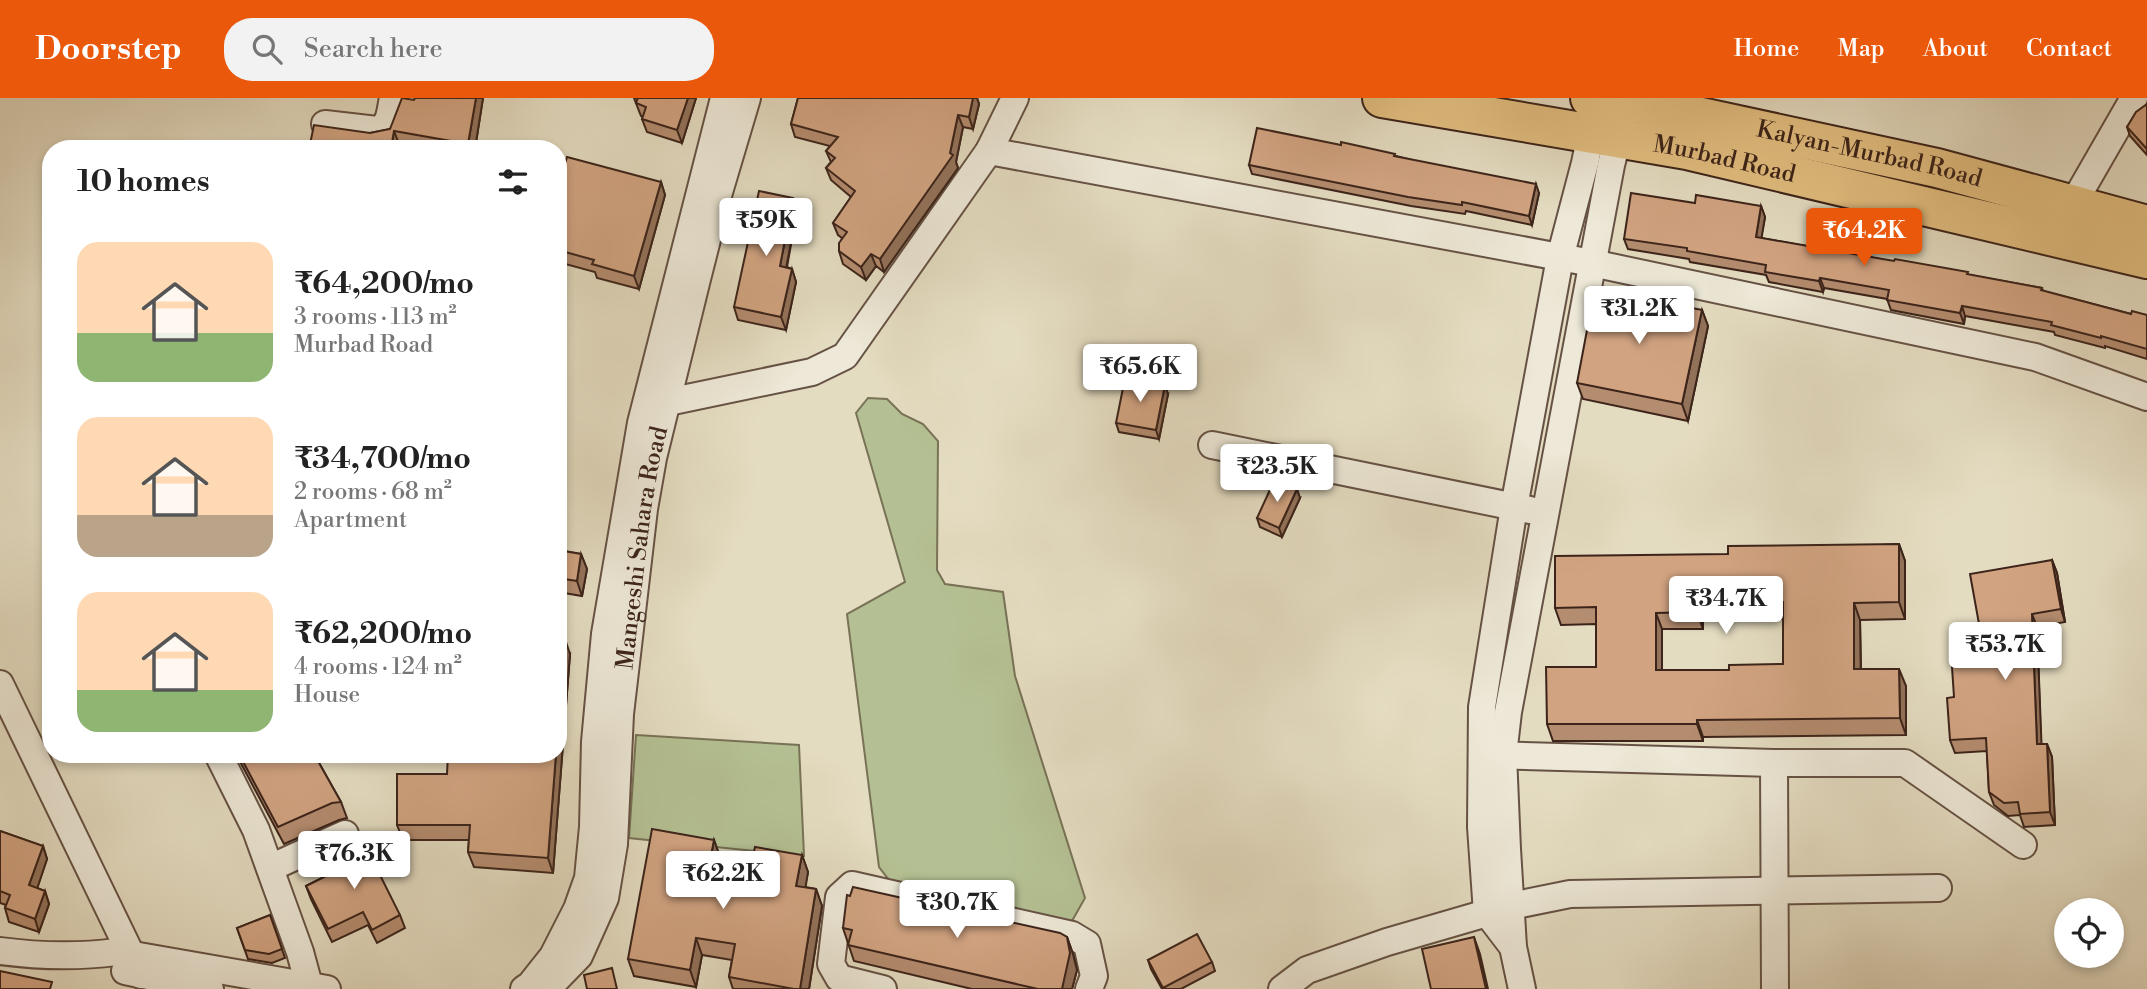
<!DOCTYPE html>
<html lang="en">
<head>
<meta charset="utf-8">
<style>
	body { margin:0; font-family:"Libre Bodoni",serif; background:#f2f2f2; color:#222; height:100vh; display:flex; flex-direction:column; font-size:26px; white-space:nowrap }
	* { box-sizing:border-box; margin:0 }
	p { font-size:23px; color:#767676 }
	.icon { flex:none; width:38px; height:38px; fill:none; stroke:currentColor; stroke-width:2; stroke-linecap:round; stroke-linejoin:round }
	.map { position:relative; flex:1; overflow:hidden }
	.drawer { position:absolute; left:42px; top:42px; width:525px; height:623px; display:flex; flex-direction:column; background:#fff; border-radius:28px; box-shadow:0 4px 10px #0003 }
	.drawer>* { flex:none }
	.tools { position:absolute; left:2054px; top:800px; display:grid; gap:14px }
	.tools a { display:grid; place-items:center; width:70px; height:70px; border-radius:50%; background:#fff; box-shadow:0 4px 10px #0003; font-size:35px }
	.price { position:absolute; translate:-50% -60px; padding:0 16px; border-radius:7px; background:#fff; color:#222; font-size:23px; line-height:46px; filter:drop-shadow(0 2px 4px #0008) }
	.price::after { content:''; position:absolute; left:50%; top:42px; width:21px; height:16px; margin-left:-10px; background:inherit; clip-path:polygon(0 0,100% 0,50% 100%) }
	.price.selected { background:#ea580c; color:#fff }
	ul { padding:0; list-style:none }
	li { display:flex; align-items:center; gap:21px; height:175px; padding:0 35px }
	li span { display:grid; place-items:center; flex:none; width:196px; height:140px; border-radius:21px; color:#555 }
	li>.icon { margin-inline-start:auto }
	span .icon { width:84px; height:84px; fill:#fffc; stroke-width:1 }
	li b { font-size:30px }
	h2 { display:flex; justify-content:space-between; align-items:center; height:84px; padding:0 35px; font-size:30px }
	header { display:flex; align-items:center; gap:42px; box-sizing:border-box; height:98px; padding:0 35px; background:#ea580c; color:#fff }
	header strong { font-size:33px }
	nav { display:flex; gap:38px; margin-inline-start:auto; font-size:24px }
	.search { width:490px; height:63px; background:#f2f2f2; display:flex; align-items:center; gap:18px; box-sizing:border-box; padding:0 24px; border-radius:28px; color:#767676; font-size:26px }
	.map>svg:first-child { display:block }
	.green { fill:#b4c093; stroke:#787256; stroke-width:2 }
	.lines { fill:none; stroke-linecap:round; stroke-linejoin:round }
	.minor-casing { stroke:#665244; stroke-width:30 }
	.highway-casing { stroke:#3c241a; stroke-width:42 }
	.minor { stroke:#ede8d7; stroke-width:26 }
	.highway { stroke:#e2be80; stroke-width:38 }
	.wall { fill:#b48c6f; stroke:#3c241a; stroke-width:2; fill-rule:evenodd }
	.shaded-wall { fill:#92725a; stroke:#3c241a; stroke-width:2 }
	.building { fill:#d1a381; stroke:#3c241a; stroke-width:2; fill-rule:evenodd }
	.labels { text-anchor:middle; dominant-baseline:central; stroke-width:7; stroke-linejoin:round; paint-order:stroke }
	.street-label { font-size:24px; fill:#3c241a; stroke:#ede8d7 }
</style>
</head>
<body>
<header>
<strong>Doorstep</strong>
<div class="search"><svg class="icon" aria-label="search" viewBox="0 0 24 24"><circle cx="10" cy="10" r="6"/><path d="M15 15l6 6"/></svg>Search here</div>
<nav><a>Home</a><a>Map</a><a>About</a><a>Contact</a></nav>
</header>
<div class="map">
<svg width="2147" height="891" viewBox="0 0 2147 891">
	<rect width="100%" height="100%" fill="#e4dcc1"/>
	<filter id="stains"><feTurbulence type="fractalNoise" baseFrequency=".00286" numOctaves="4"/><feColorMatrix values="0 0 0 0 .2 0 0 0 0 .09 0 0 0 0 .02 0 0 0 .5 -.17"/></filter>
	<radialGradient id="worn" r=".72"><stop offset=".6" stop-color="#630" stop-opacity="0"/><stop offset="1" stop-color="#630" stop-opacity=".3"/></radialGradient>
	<g class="green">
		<polygon points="868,300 887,301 902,316 923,326 938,343 937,472 945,486 1003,494 1015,578 1085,800 1068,830 896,791 879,769 847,516 905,484 856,315"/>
		<polygon points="636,637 799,647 804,758 629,740"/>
	</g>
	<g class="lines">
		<g class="minor-casing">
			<g id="minor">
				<path d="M325 26 377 32C391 28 390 12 393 0"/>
				<polyline points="989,53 1592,165 2035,259 2147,299"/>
				<polyline points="2069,121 2073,106 2134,0"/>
				<polyline points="668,304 812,274 845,258 989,53 1015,0"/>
				<polyline points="1212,347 1530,412"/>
				<polyline points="0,586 141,877"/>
				<polyline points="218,656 256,732 300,854 310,891"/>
				<polyline points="1486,657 1774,665 1905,665 2023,747"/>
				<polyline points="1774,665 1775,891"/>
				<polyline points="270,770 345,736"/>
				<polyline points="1513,849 1487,815 1481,729 1482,609 1514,409 1560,160 1585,65 1594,21"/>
				<path d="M0 853C38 858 78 859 116 854L327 891"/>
				<polyline points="125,873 210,891"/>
				<polyline points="524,891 530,887 553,858 577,811 588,780 593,729 595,644 605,536 641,325 724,0"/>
				<path id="s1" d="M547 891 579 858 605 800 614 746 620 616 644 411 653 360 696 185 719 94 747 0"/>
				<polyline points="883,891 839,880 831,866 839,799 852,787 1072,837 1087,846 1094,878 1089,891"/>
				<polyline points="1282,891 1307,872 1387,844 1511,808 1570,796 1938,790"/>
				<polyline points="1522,891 1513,849 1507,751 1503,657 1508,614 1611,67 1622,23"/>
			</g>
		</g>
		<g class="highway-casing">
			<g id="highway">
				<path id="s2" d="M1382 0 1687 52 2147 161"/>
				<path id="s3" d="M1590 0 1636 5 1937 70 2147 127"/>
			</g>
		</g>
		<use href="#minor" class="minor"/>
		<use href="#highway" class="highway"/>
	</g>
	<g class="wall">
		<polygon points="415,0 483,0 475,51 425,51 399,46 398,51 309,51 370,35 390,31 414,2"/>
		<polygon points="634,0 696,0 682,45 647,34 642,21 643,19 641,18"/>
		<polygon points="798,0 977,0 979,6 973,31 963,29 956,64 958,70 884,174 876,168 866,182 843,166 839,153 842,140 838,137 833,125 851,99 831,82 826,70 831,64 826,53 830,48 795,39 791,26"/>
		<polygon points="2147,6 2147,57 2130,38 2127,29"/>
		<polygon points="1396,58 1539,95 1532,127 1466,113 1465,116 1411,108 1252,76 1249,67"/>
		<polygon points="661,84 665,97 639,191 597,180 595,174 558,164 558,90"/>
		<polygon points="1695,105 1761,108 1765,119 1761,140 2042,190 2043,193 2131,216 2147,217 2147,261 2105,248 2105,250 2055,237 2054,234 1965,218 1964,226 1891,212 1887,201 1824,190 1823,194 1769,184 1766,177 1690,164 1689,161 1628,151 1624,141"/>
		<polygon points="797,113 787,169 792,171 796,184 786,232 738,222 734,209"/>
		<polygon points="1702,212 1708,228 1688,323 1583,301 1577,285"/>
		<polygon points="1168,296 1159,341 1119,334 1116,325"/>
		<polygon points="1300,400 1282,439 1260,429 1257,420"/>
		<path d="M1899 446 1905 463V521L1860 522 1861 571 1906 588V637L1703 639V643H1553L1547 626 1596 569V526L1561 527 1555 510 1728 456ZM1783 521V566L1729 572H1662V531H1703V522Z"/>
		<polygon points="558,452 581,456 587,471 582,498 558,494"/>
		<polygon points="2052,462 2057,475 2065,524 2037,529 2041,646 2047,646 2052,659 2055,727 2024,729 2020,717 2008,718 1994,707 1989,694 1987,653 1955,655 1950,642 1954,599"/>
		<polygon points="570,556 553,775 474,769 468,754 469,742 403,742 397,727 447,676"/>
		<polygon points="236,656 314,656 341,704 347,720 339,722 284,746"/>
		<polygon points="0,733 43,748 47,761 37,790 45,793 49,806 39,834 9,824 5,810 6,807 0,805"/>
		<polygon points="714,742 720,759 715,786 746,792 802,757 808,774 805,789 816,791 822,808 809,891 733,891 729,879 732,862 702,857 696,889 634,878 628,861"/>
		<polygon points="333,758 400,817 405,830 377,845 368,827 332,844 311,801 306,788 338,772"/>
		<polygon points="270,817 285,860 272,865 248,861 237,830"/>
		<polygon points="843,830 1067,839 1073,856 1077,872 1072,891 972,891 854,863"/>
		<polygon points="1148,862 1212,864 1215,873 1181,891 1162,891 1151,871"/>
	</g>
	<g class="shaded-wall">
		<polygon points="476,0 483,0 475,51 470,51 468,46"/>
		<polygon points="688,0 696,0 682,45 677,32"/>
		<polygon points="973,0 977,0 979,6 973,31 969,19"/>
		<polygon points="958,17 963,29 956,64 958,70 884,174 880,161 950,55"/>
		<polygon points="394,33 399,46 398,51 391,51"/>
		<polygon points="661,84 665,97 639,191 634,178"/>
		<polygon points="1536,86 1539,95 1532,127 1529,118"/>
		<polygon points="793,100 797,113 784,181 780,168"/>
		<polygon points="1761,108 1765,119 1760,149 1756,139"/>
		<polygon points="871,156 876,168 866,182 861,169"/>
		<polygon points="792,171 796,184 786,232 781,219"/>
		<polygon points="1820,180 1824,190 1823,194 1819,183"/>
		<polygon points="1962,208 1965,218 1964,226 1960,215"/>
		<polygon points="1702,212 1708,228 1688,323 1682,306"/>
		<polygon points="1165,287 1168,296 1159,341 1156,332"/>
		<polygon points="1297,391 1300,400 1282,439 1279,430"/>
		<polygon points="1899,446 1905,463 1905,521 1899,504"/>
		<polygon points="581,456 587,471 582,498 577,483"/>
		<polygon points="2052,462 2057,475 2065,524 2061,511"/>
		<polygon points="1697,505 1703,522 1703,531 1697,514"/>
		<polygon points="1854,505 1860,522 1861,588 1854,571"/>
		<polygon points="1656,515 1662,531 1662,589 1656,572"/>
		<polygon points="2032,516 2037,529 2042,659 2037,646"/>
		<polygon points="565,541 570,556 553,775 548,760 556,656 558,656 558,625"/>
		<polygon points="1899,571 1906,588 1906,637 1900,620"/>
		<polygon points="1697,622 1703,639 1703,643 1697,626"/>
		<polygon points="2047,646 2052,659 2055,727 2050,714"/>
		<polygon points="714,742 720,759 712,801 706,784"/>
		<polygon points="43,748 47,761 34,800 29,787"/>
		<polygon points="802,757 808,774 803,805 796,788"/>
		<polygon points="816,791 822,808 809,891 800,891"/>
		<polygon points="45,793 49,806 39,834 35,821"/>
		<polygon points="1067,839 1073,856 1077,872 1072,891 1062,891"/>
		<polygon points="1474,839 1480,856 1488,891 1486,891"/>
		<polygon points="696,840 702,857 696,889 690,872"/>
	</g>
	<g class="building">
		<polygon points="402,0 414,2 415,0 476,0 468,46 394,33 391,51 309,51 314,27 370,35 390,31"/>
		<polygon points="638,0 688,0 677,32 642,21 646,9 636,5"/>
		<polygon points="798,0 973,0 969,19 958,17 950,55 953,57 880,161 871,156 861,169 839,153 839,145 847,134 833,125 855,93 826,70 835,60 826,53 838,39 791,26"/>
		<polygon points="2147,6 2147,49 2146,50 2127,29 2136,14"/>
		<polygon points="1257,30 1341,47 1341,44 1395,56 1394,58 1536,86 1529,118 1462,104 1462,107 1408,99 1249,67"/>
		<polygon points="567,59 661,84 634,178 592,166 594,162 558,152 558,90"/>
		<polygon points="759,93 793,100 780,168 792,171 781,219 734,209"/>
		<polygon points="1631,95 1695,105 1696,97 1761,108 1756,139 1894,163 1895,161 1968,174 1967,176 2042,190 2041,192 2131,216 2132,213 2147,217 2147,251 2101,238 2101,240 2051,227 2052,224 1962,208 1960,215 1887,202 1889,192 1820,180 1819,183 1765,174 1766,167 1687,153 1687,150 1624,141"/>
		<polygon points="1595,190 1702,212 1682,306 1577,285"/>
		<polygon points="1125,280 1165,287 1156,332 1116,325"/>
		<polygon points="1275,381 1297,391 1279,430 1257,420"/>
		<path d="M1899 446V504L1854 505V571H1899L1900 620 1697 622V626H1547L1546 569H1596V509L1555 510V458L1728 456V448ZM1783 504V566L1729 567V572H1656V515L1697 514V505Z"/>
		<polygon points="558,452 581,456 577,483 558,480"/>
		<polygon points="2052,462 2061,511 2032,516 2037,646 2047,646 2050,714 2020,716 2018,704 2004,705 1989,694 1986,640 1950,642 1947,600 1954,599 1950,539 1981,537 1970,476"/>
		<polygon points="51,475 51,494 44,478"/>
		<polygon points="558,541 565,541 558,625"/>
		<polygon points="239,656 314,656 341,704 332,705 278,729"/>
		<polygon points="448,656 556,656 548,760 468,754 470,727 397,727 397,676 447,676"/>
		<polygon points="652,731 714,742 706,784 746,792 755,749 802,757 796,788 816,791 800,891 794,891 729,879 735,846 696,840 690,872 628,861"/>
		<polygon points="0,733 43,748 29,787 45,793 35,821 5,810 10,797 0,793"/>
		<polygon points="363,743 400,817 372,832 363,814 328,831 306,788 340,771 333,758"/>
		<polygon points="853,789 1060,835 1067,839 1070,855 1062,891 1038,891 848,847 852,832 843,830 847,797 850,798"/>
		<polygon points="270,817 282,851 269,856 245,852 237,830"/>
		<polygon points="1197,836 1212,864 1163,890 1148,862"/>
		<polygon points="1474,839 1486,891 1431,891 1422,851"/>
		<polygon points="612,870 617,891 587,891 584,877"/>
		<polygon points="0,873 52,884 50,891 0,891"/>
	</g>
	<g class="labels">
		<g class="street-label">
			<text stroke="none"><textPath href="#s3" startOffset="285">Kalyan-Murbad Road</textPath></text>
			<text stroke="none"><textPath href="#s2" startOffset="348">Murbad Road</textPath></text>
			<text stroke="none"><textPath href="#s1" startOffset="462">Mangeshi Sahara Road</textPath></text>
		</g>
	</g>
	<rect width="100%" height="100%" filter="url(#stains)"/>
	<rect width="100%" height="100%" fill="url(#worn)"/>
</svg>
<div class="tools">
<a><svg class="icon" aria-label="locate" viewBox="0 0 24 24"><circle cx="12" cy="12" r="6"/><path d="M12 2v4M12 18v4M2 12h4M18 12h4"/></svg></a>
</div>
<b class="price" style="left:766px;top:160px">₹59K</b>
<b class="price selected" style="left:1864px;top:170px">₹64.2K</b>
<b class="price" style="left:1639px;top:248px">₹31.2K</b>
<b class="price" style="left:1140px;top:306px">₹65.6K</b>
<b class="price" style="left:1277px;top:406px">₹23.5K</b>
<b class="price" style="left:1726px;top:538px">₹34.7K</b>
<b class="price" style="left:2005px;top:584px">₹53.7K</b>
<b class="price" style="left:354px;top:793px">₹76.3K</b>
<b class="price" style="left:723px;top:813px">₹62.2K</b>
<b class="price" style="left:957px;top:842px">₹30.7K</b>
<section class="drawer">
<h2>10 homes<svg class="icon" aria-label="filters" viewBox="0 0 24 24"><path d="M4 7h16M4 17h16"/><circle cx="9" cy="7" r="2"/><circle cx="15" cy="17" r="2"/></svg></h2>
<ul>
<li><span style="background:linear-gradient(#ffd9b3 65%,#8fb573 0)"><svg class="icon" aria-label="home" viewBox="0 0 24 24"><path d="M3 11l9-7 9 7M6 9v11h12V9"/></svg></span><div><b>₹64,200/mo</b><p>3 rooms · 113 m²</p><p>Murbad Road</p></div></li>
<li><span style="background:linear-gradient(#ffd9b3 70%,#b9a48a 0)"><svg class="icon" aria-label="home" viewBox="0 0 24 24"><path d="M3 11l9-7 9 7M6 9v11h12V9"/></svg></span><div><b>₹34,700/mo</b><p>2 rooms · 68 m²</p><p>Apartment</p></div></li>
<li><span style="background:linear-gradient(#ffd9b3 70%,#8fb573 0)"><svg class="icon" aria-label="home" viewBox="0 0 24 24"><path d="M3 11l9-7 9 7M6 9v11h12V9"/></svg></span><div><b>₹62,200/mo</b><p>4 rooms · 124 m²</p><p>House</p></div></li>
</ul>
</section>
</div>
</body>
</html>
